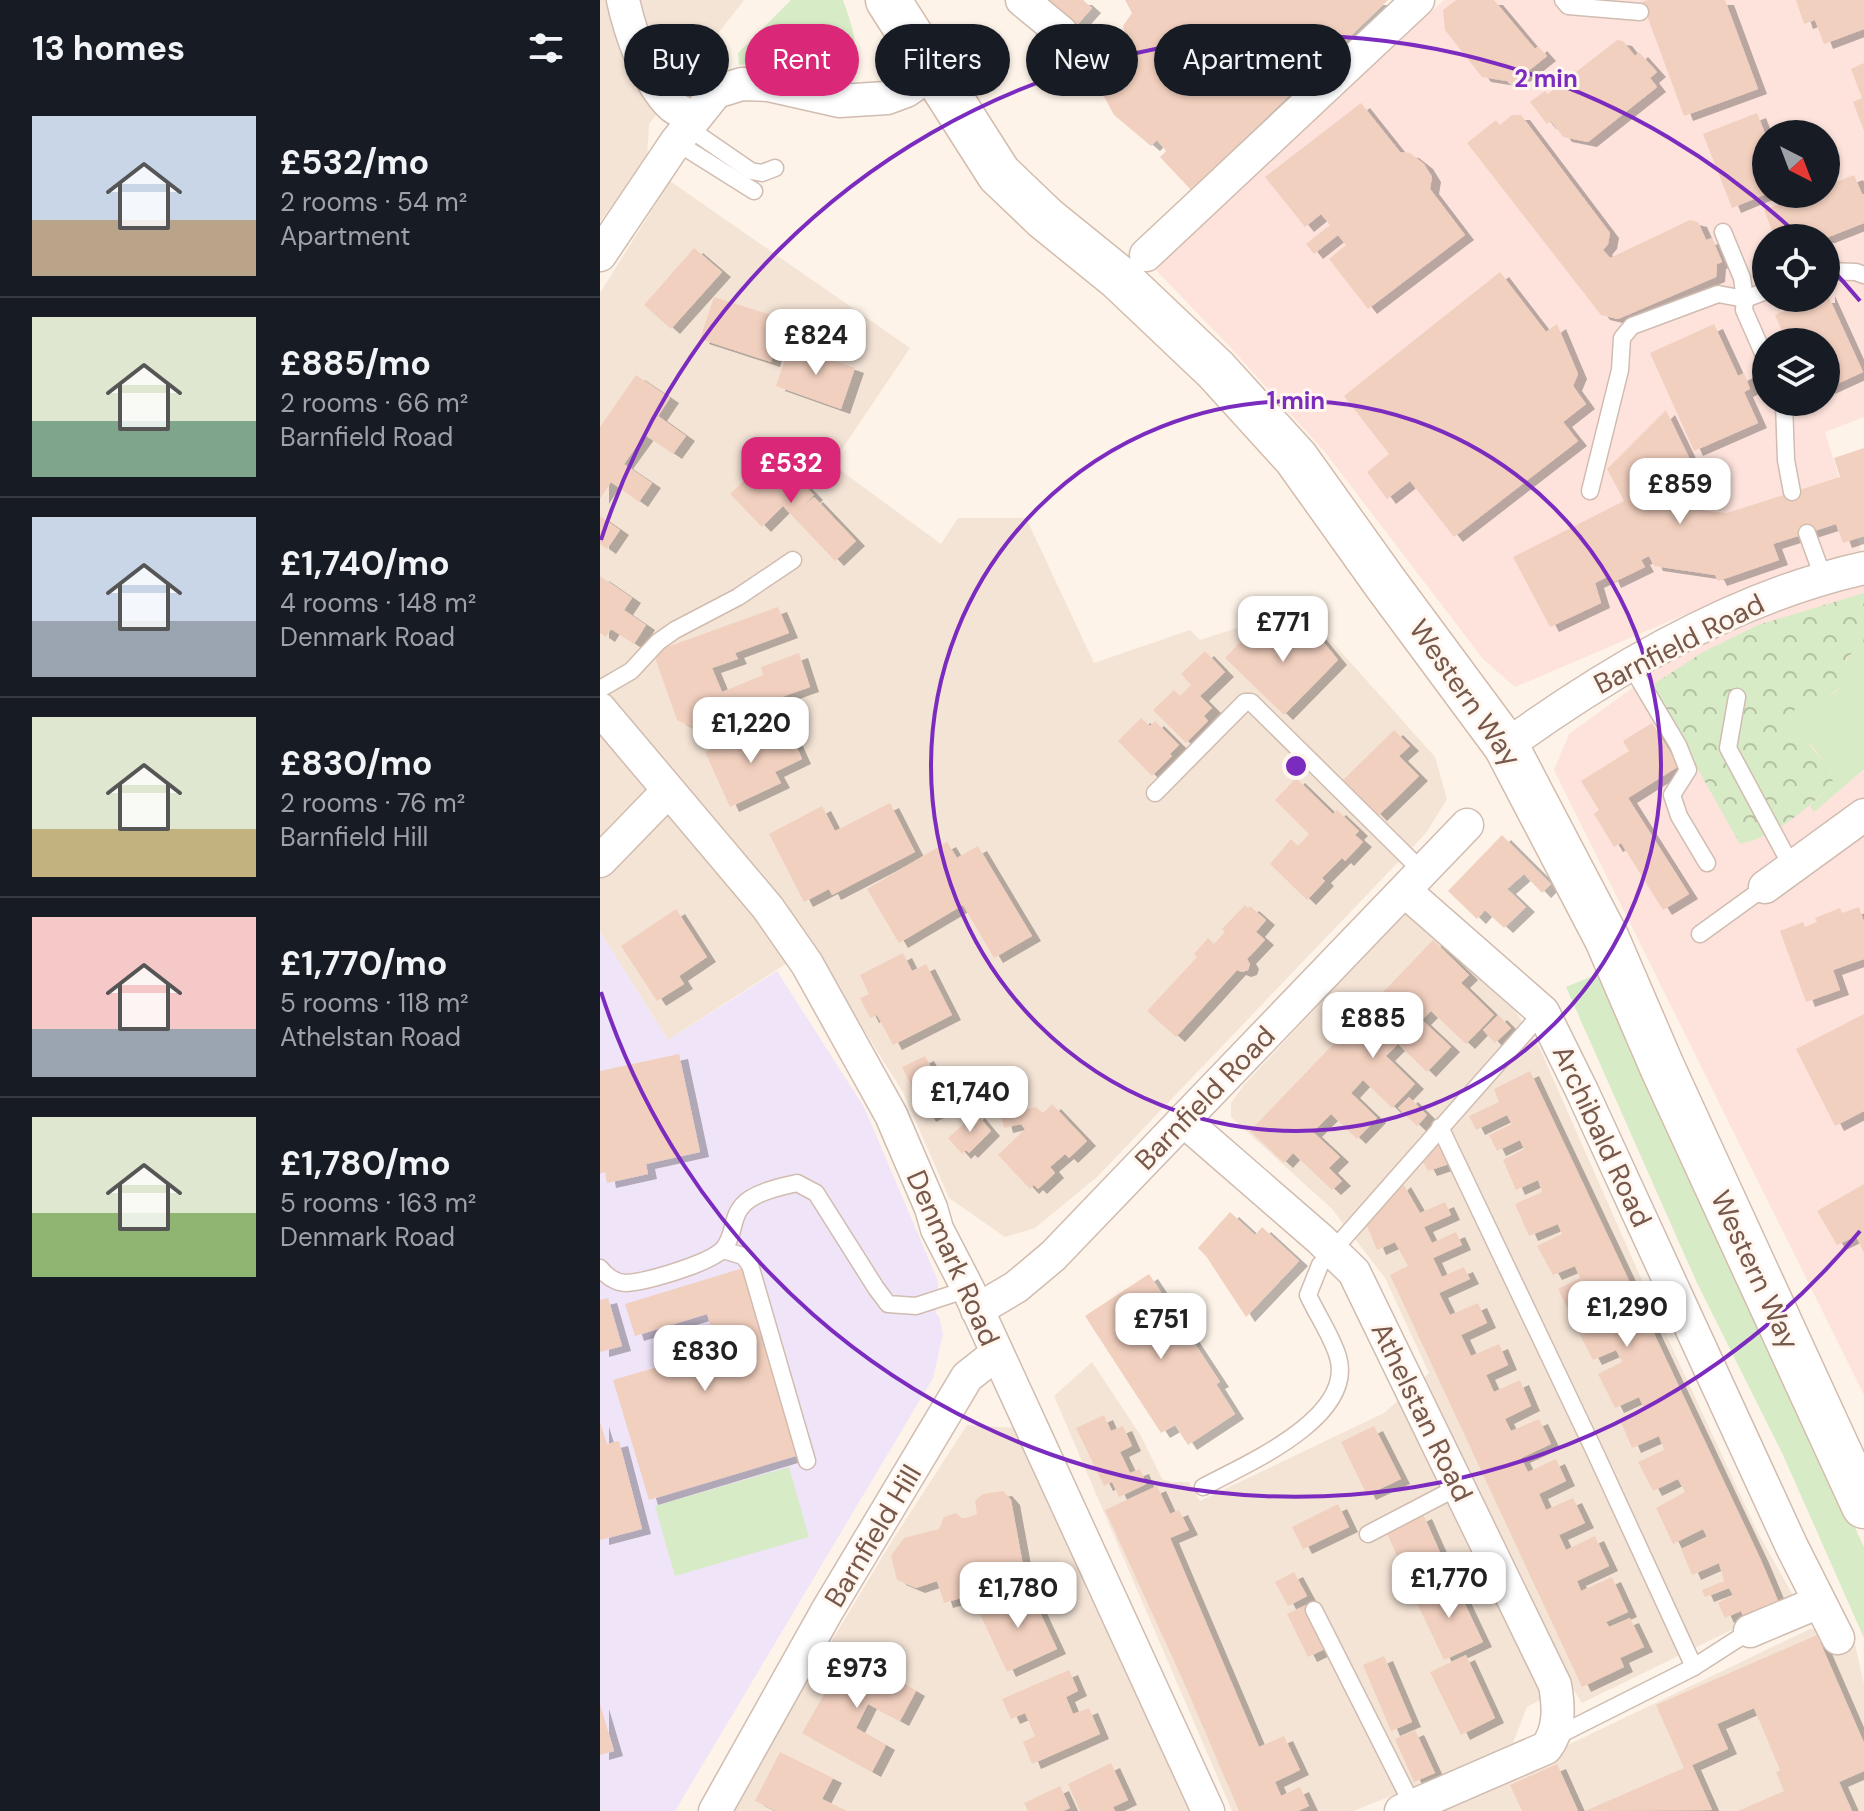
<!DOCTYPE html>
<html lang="en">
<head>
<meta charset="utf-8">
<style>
	body { margin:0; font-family:"DM Sans",sans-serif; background:#242831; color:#f1f3f6; height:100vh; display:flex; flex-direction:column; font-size:30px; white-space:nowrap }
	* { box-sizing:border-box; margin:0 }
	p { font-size:26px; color:#9ea1a6 }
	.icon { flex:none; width:44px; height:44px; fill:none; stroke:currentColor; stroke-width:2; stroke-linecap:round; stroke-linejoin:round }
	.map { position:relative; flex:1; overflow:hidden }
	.sheet { display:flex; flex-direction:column; background:#171b24; width:600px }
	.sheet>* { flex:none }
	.hud { position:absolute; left:24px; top:24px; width:760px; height:72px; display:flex; gap:16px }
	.needle { width:52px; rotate:138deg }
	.buttons { position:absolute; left:1152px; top:120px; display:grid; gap:16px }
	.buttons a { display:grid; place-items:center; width:88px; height:88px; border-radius:50%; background:#171b24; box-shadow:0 2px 6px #0004; font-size:40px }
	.price { position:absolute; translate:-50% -68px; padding:0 18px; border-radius:16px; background:#fff; color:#222; font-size:26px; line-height:52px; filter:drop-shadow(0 2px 4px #0008) }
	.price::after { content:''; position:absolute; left:50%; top:48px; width:24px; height:18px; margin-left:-12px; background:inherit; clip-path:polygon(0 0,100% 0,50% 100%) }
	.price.current { background:#db2777; color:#fff }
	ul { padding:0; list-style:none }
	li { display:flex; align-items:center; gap:24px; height:200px; padding:0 32px }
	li+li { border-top:2px solid #363941 }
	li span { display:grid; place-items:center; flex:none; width:224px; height:160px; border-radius:0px; color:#555 }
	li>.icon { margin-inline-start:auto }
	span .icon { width:96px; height:96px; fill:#fffc; stroke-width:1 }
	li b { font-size:34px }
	h2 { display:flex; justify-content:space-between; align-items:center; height:96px; padding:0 32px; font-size:34px }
	.chip { padding:0 28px; border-radius:36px; background:#171b24; box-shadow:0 2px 6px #0004; font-size:28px; line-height:72px }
	.chip.current { background:#db2777; color:#fff }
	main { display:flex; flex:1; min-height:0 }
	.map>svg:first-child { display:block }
	.residential { fill:#f4e4d6 }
	.commercial { fill:#fde3dc; fill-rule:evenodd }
	.education { fill:#f0e4f9 }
	.grass { fill:#d7ebc6 }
	.forest { fill:url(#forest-crowns) }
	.building { fill:#f2d0bf; filter:url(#shadow) }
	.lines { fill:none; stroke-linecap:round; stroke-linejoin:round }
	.lane-casing { stroke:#d1bcb0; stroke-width:19 }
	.street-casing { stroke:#d1bcb0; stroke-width:35 }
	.secondary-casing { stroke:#d4bcad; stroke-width:47 }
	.lane { stroke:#fff; stroke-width:16 }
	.street { stroke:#fff; stroke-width:32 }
	.secondary { stroke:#fff; stroke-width:44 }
	.ring { fill:none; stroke:#7b2cbf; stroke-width:4 }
	.labels { text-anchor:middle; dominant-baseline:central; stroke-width:6; stroke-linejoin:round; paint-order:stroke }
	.street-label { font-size:28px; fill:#77584b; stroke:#fff7ef }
	.centre { fill:#7b2cbf; stroke:#fff7ef; stroke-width:4 }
	.ring-label { font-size:24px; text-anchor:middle; font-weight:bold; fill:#7b2cbf; stroke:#fff7ef; stroke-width:6; stroke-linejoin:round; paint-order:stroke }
</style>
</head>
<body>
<main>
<section class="sheet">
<h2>13 homes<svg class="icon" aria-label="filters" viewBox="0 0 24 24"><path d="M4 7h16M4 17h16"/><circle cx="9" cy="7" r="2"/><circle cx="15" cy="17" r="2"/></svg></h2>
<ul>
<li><span style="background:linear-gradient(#c9d6e8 65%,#b9a48a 0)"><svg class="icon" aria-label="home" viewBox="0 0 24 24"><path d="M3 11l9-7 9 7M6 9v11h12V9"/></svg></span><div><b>£532/mo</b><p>2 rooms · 54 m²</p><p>Apartment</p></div></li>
<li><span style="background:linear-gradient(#dfe7d0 65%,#7fa58c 0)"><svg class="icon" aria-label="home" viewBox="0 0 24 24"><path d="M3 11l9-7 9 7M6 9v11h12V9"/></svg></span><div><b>£885/mo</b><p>2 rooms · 66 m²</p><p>Barnfield Road</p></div></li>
<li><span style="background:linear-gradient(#c9d6e8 65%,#9aa5b1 0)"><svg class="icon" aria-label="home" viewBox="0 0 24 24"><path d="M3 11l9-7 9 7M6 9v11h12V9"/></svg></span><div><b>£1,740/mo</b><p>4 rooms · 148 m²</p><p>Denmark Road</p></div></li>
<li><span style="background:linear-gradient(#dfe7d0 70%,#c2b280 0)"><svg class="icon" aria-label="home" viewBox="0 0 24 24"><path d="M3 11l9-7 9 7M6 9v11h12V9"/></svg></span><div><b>£830/mo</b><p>2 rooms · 76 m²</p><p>Barnfield Hill</p></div></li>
<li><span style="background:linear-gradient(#f6c9c9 70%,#9aa5b1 0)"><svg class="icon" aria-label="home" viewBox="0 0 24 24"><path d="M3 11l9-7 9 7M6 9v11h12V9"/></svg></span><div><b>£1,770/mo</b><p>5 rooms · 118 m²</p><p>Athelstan Road</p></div></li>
<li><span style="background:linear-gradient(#dfe7d0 60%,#8fb573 0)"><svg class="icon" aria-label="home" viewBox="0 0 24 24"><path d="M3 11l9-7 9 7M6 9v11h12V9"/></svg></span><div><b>£1,780/mo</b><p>5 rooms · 163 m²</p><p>Denmark Road</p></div></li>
</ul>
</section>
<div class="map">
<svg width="1264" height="1811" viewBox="0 0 1264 1811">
	<defs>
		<pattern id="forest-crowns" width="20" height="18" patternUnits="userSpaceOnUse" patternTransform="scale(2)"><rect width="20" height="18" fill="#d7ebc6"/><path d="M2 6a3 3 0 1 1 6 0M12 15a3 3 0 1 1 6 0" fill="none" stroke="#b3c1a3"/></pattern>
		<filter id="shadow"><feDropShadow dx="9" dy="5" stdDeviation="0" flood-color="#0004"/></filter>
	</defs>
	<rect width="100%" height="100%" fill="#fdf3e8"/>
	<g class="residential">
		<polygon points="0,0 144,0 98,59 91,72 49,124 47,158 0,222"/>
		<polygon points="70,181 310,348 232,464 341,544 358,518 426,518 494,663 590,630 600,640 701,607 835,757 847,799 826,833 497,1177 435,1228 405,1237 349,1198 304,1094 212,947 68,1040 0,932 0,293"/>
		<polygon points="805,912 912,1006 940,1049 1062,1326 1158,1533 1195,1599 982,1703 970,1684 927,1707 913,1743 809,1789 753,1811 632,1811 454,1396 492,1362 541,1436 562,1479 571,1482 589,1482 600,1501 784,1413 829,1373 785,1278 732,1209 631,1117 631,1103 644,1085"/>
		<polygon points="367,1425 415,1428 589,1811 129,1811 292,1541"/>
		<polygon points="1210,1629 1252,1631 1264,1684 1264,1811 830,1811"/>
	</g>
	<g class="commercial">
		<path d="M844 0H1264V417L1225 432 1261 550 1168 579 915 687 883 659 725 452 630 347 551 265ZM1166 134H1226V194H1166ZM1166 238H1226V298H1166ZM1166 342H1226V402H1166Z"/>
		<polygon points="1264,578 1264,1395 954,770 969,734 1096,642"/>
	</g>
	<polygon class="education" points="0,932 68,1040 177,971 264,1107 338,1281 336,1314 339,1316 343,1334 333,1378 75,1811 0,1811"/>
	<g class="grass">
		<path d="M191 0H243C250 22 272 68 231 72 218 74 202 64 189 62 173 59 155 64 139 65L138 53Z"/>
		<path d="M1264 649V769L1214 812 1210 806 1232 785 1231 771 1214 748 1198 734 1195 727 1193 712 1202 700C1211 698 1221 700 1228 697 1259 682 1229 657 1264 649Z"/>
		<polygon points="998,974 1044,1069 1264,1547 1264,1638 1183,1455 1097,1283 966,987"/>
		<polygon points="189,1467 209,1537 75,1576 55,1506"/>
	</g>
	<path class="forest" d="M1264 593V649C1236 656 1249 665 1243 685L1225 699 1202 700 1193 712C1193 743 1238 761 1232 785 1204 811 1178 835 1140 844L1051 686 1103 652 1158 625Z"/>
	<g class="building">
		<polygon points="433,0 483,0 492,8 470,33"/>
		<polygon points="525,0 788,0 591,190 560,157 566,151 557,140 551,146 514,115 501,91 507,65 527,42 523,26 532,13"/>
		<polygon points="856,0 894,0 935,49 938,46 947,56 911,85 907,81 882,77 845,30 843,10"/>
		<polygon points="1048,0 1125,0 1158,89 1084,116 1042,2"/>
		<polygon points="1196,0 1264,0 1264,29 1224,44 1215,20 1204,24"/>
		<polygon points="1017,40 1023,41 1035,56 1039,52 1057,72 1050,78 1057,87 988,142 963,137 951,121 947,124 930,102 945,91 948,94"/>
		<polygon points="1264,63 1264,131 1253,102 1262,98 1251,69"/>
		<polygon points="761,103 800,152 810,153 824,164 832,177 830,189 865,235 768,309 729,259 746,245 738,235 714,254 706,244 730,225 721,214 705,227 665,177"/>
		<polygon points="1157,113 1166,136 1166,194 1132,208 1103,134"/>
		<polygon points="912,115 921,115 1010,233 1008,244 1003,250 1010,258 1090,220 1098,222 1106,240 1112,238 1122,262 1117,264 1116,277 1018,319 1001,315 867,143 896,120 900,125"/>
		<polygon points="1254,175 1262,194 1264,194 1264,223 1226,238 1175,238 1164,210 1205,194 1226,194 1226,186"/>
		<polygon points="94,248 122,272 71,329 44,305"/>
		<polygon points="900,272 946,332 957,324 978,374 973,386 986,404 963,422 978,441 854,537 810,481 787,499 767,472 789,454 744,396"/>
		<polygon points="1226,291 1263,372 1226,389 1226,342 1187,342 1175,315 1212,298 1226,298"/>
		<polygon points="114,297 184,319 171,362 100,339"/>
		<polygon points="1114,324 1138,376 1144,373 1150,389 1144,392 1158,423 1094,451 1050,353"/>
		<polygon points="190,345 255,368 241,409 176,386"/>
		<polygon points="36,375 70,398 58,416 86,436 73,454 45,435 24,464 52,483 39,502 11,482 0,499 0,427"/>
		<polygon points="1066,410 1094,468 1083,479 1098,510 1127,513 1240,477 1234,458 1264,448 1264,536 1243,543 1236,524 1173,544 1179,560 1118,581 1115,575 1054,566 1049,556 1041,560 1045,567 1012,583 1009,576 995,583 1001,603 950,627 913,557 1024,501 1007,469"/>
		<polygon points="173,453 214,495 204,506 214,497 256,541 235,561 183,506 162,527 130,494"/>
		<polygon points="0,516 20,530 7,549 0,544"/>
		<polygon points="0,576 32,598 24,610 46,625 34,644 11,629 6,637 0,633"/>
		<polygon points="178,607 189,633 135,653 138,659 112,668 122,692 163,675 161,667 199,653 210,687 94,728 77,720 53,652"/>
		<polygon points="707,622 738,660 684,715 625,658 641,641 680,628 690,638"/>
		<polygon points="605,651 625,672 600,696 612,708 604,716 608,721 586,743 553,710 574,690 580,696 591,685 581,674"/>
		<polygon points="541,718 550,726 555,721 579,745 570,754 572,756 552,776 518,741"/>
		<polygon points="1052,723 1079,766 1028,798 1089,894 1063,910 1021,843 1014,847 994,814 999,810 981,781 1029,751 1023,741"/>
		<polygon points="153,730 160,746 190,732 202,759 175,772 181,783 130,807 105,752"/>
		<polygon points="794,730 810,746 799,756 819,776 778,816 743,780"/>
		<polygon points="696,778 733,814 737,810 759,831 755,835 763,842 745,861 742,858 722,878 725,881 707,900 670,864 691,839 698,846 709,834 675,800"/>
		<polygon points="290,803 315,852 232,895 229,889 204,902 169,834 222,806 235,831"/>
		<polygon points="902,835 951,884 942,893 924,874 907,889 926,907 904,928 885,910 877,919 848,891"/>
		<polygon points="347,842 357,858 378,846 432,936 394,958 363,905 299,943 267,889"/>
		<polygon points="645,905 648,908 650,906 666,920 656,932 665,940 647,959 650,964 648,970 642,972 637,970 576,1037 547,1011 597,957 594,954 608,938 614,944 625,932 622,929"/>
		<polygon points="1259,907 1264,922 1264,959 1233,970 1240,990 1206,1002 1180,931 1203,922 1205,927 1217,922 1215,918 1240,908 1242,913"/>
		<polygon points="76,909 107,957 79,976 84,984 57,1001 21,946"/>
		<polygon points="833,940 869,975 861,983 894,1015 866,1044 831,1011 822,1020 851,1047 827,1072 798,1044 786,1056 815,1084 792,1108 763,1080 751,1093 777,1118 757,1139 731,1114 713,1132 740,1157 729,1168 742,1181 732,1190 693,1153 684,1163 650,1131"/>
		<polygon points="303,953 312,971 326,964 352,1015 293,1045 277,1015 270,1018 260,998 269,994 260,975"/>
		<polygon points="1264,1014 1264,1111 1235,1126 1196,1049"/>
		<polygon points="898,1015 911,1028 895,1043 883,1030"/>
		<polygon points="79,1054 100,1152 46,1164 48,1174 7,1183 5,1172 0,1174 0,1071"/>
		<polygon points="325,1056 335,1075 355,1065 370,1095 327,1117 302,1067"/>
		<polygon points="930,1071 1160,1558 1179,1603 1144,1618 1141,1611 1125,1618 1118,1603 1133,1595 1129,1588 1105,1597 1102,1590 1124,1581 1119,1563 1092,1575 1081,1549 1107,1537 1103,1529 1073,1544 1056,1508 1085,1492 1078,1479 1053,1491 1038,1462 1064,1450 1059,1436 1032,1448 1020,1420 1044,1408 1039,1397 1015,1408 998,1374 1022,1362 1016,1350 993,1360 978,1331 1004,1321 999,1308 973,1319 958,1289 980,1278 975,1266 953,1275 937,1246 962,1234 958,1224 929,1236 915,1204 942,1192 938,1180 916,1190 903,1160 924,1149 920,1140 897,1151 889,1135 912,1124 907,1115 876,1130 869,1116 899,1102 894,1089"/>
		<polygon points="809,1097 827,1115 817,1126 798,1108"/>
		<polygon points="452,1104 487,1141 469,1158 465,1154 450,1167 455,1173 438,1189 434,1185 430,1189 398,1155 425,1129 421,1124 404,1128 401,1116 436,1107 443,1113"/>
		<polygon points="376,1113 391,1131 369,1153 366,1150 362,1154 348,1138"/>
		<polygon points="840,1140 849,1164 828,1171 821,1158"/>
		<polygon points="802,1182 820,1213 845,1202 851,1215 824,1227 832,1243 856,1232 862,1245 833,1258 842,1277 864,1267 870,1279 839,1293 850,1315 878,1303 887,1323 861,1335 871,1356 899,1344 908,1365 886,1375 894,1392 920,1380 931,1406 905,1419 911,1431 939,1419 951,1444 921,1458 928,1472 956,1459 966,1481 939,1494 946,1510 973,1498 985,1523 959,1535 966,1550 995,1536 1009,1566 977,1581 981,1591 1012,1577 1028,1612 1006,1622 1009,1627 1030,1618 1044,1647 1020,1658 1024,1667 982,1687 790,1275 808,1266 795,1242 777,1250 764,1219"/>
		<polygon points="1264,1184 1264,1253 1256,1236 1237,1245 1217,1211"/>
		<polygon points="630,1212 655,1235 662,1227 699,1261 646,1317 606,1256 598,1248"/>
		<polygon points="143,1268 199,1455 49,1500 13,1380 118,1349 107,1314 35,1336 25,1304"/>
		<polygon points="549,1274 620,1382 616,1384 635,1414 588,1445 575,1425 561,1433 485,1316"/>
		<polygon points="8,1298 22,1346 0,1352 0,1300"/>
		<polygon points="504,1415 511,1431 523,1426 532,1446 520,1452 530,1473 540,1469 546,1484 519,1497 512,1482 504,1486 476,1428"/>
		<polygon points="0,1422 7,1444 19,1441 42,1529 0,1540"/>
		<polygon points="774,1426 801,1479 767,1495 741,1442"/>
		<polygon points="557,1486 570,1514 579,1510 589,1530 570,1538 659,1747 684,1736 700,1770 675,1782 681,1796 700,1787 709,1806 698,1811 639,1811 585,1685 505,1510"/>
		<polygon points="403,1491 411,1500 423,1565 387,1574 392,1589 344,1603 337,1581 316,1588 297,1580 291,1556 304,1538 339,1529 344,1517 356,1513 363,1519 377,1514 375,1501 383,1494"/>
		<polygon points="738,1504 749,1527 703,1549 692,1527"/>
		<polygon points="823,1514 850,1575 813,1592 786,1531"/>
		<polygon points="694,1572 707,1596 688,1606 675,1582"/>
		<polygon points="854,1581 883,1642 844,1660 815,1599"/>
		<polygon points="428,1587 457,1649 407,1672 378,1610"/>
		<polygon points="708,1604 729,1647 708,1657 687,1614"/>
		<polygon points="1217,1635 1264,1743 1264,1771 1239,1782 1252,1811 1138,1811 1184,1791 1176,1772 1180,1770 1154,1708 1117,1724 1128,1749 1092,1765 1112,1810 985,1811 1084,1768 1056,1705"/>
		<polygon points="248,1652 316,1691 300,1721 268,1704 256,1728 286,1745 272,1772 202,1733"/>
		<polygon points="866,1655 895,1718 861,1735 830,1672"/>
		<polygon points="784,1656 812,1722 791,1731 763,1665"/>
		<polygon points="469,1670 478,1691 466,1697 473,1714 489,1708 500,1734 432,1764 423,1742 435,1736 425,1713 411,1719 402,1699"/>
		<polygon points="0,1704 14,1751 0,1755"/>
		<polygon points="815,1730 835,1773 814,1782 795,1739"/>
		<polygon points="180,1752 233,1778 222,1799 247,1811 176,1811 155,1801"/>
		<polygon points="511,1763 528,1800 513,1807 515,1811 480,1811 468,1784"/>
		<polygon points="957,1764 978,1811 922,1811 910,1785"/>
		<polygon points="460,1786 470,1808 463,1811 428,1811 424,1803"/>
	</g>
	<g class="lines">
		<g class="lane-casing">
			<g id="lane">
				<polyline points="963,0 968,6 1040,12"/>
				<polyline points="87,127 151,171 162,173 175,168"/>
				<polyline points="76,142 154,191"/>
				<polyline points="1123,232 1142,278 1145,299 1144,310 1166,360"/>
				<polyline points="1226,271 1256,272 1264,275"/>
				<polyline points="1184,402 1186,460 1192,492"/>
				<polyline points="990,491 1020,370 1022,338 1032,326 1118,294 1145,299 1166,291"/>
				<polyline points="1207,533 1223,577"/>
				<polyline points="1031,666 1078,745 1088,770 1072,795 1079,816 1107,863"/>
				<polyline points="0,689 31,671 58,642 75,630 138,597 193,560"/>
				<polyline points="1137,697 1128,748 1192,867"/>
				<polyline points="555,793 645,702 651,702 823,872"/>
				<polyline points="1100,934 1165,887"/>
				<polyline points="840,1127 994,1450 1094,1667"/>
				<polyline points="123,1250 143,1256 150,1265 207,1461"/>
				<path d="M0 1268C6 1276 16 1283 26 1283 46 1282 112 1263 124 1248 137 1232 129 1213 150 1199 164 1190 181 1187 197 1183L216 1193 276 1288 288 1304 316 1306 368 1289"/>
				<path d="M603 1487C644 1465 756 1418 738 1357 732 1336 717 1315 708 1295L720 1265 943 1012"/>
				<polyline points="768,1534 858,1487"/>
				<polyline points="714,1610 813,1806"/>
				<polyline points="955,1737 1094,1667 1150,1631"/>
			</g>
		</g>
		<g class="street-casing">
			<g id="street">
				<path d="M23 0C30 32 47 82 71 105 77 111 87 114 94 118"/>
				<polyline points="422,0 461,32"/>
				<polyline points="0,255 76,142 116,92 142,84 168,85 239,101 287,98 306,91 334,72"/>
				<polyline points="546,255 818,0"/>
				<polyline points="0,709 168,908 207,964 291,1115 331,1208 337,1229 368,1289 608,1811"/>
				<path d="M906 746C1011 670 1137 596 1264 568"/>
				<polyline points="0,861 68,791"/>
				<polyline points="1165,887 1264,815"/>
				<polyline points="805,891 943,1012 982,1091 1192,1547 1238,1638"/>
				<path d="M583 1120 720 1239 754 1272 955 1685C959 1707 960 1730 946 1748L801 1811"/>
				<polyline points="377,1310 416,1287 453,1256 867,825"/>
				<polyline points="1150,1631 1219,1602"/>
				<polyline points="115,1811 227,1611 367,1377 396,1354"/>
			</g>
		</g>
		<g class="secondary-casing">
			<polyline id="secondary" points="288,0 399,174 445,218 519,278 616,370 696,458 786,584 906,746 1007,939 1063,1069 1264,1506"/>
		</g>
		<use href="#lane" class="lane"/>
		<use href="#street" class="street"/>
		<use href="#secondary" class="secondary"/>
	</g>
	<g class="ring">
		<circle cx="696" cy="766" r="365"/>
		<path d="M1260 1231A731 731 0 0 1 1 992M1 540A731 731 0 0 1 1199 236M1226 263A731 731 0 0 1 1260 301"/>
	</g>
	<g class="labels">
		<g class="street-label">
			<text transform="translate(1079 644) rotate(-27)">Barnfield Road</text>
			<text transform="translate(865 693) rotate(55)">Western Way</text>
			<text transform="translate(605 1098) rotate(-46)">Barnfield Road</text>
			<text transform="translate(1002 1136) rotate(65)">Archibald Road</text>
			<text transform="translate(353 1258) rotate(66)">Denmark Road</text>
			<text transform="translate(1155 1270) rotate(65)">Western Way</text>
			<text transform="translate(822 1412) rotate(64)">Athelstan Road</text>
			<text transform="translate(273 1536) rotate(-59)">Barnfield Hill</text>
		</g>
	</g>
	<circle cx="696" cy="766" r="12" class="centre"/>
	<g class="ring-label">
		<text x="946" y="87">2 min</text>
		<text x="696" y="409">1 min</text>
	</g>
</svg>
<div class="buttons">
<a><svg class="needle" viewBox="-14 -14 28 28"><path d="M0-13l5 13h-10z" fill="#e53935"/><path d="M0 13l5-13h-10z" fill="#9ea1a6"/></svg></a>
<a><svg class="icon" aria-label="locate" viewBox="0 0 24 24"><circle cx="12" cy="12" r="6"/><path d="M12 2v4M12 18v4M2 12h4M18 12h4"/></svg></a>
<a><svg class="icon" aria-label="layers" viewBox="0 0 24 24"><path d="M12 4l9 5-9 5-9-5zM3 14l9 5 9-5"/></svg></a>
</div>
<b class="price" style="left:216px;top:377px">£824</b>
<b class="price current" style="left:191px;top:505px">£532</b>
<b class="price" style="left:1080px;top:526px">£859</b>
<b class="price" style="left:683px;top:664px">£771</b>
<b class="price" style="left:151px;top:765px">£1,220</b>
<b class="price" style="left:773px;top:1060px">£885</b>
<b class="price" style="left:370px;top:1134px">£1,740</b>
<b class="price" style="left:1027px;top:1349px">£1,290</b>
<b class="price" style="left:561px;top:1361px">£751</b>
<b class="price" style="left:105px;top:1393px">£830</b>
<b class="price" style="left:849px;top:1620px">£1,770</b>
<b class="price" style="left:418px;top:1630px">£1,780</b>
<b class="price" style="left:257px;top:1710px">£973</b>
<div class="hud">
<a class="chip">Buy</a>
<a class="chip current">Rent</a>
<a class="chip">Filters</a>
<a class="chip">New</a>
<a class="chip">Apartment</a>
</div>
</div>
</main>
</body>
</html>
